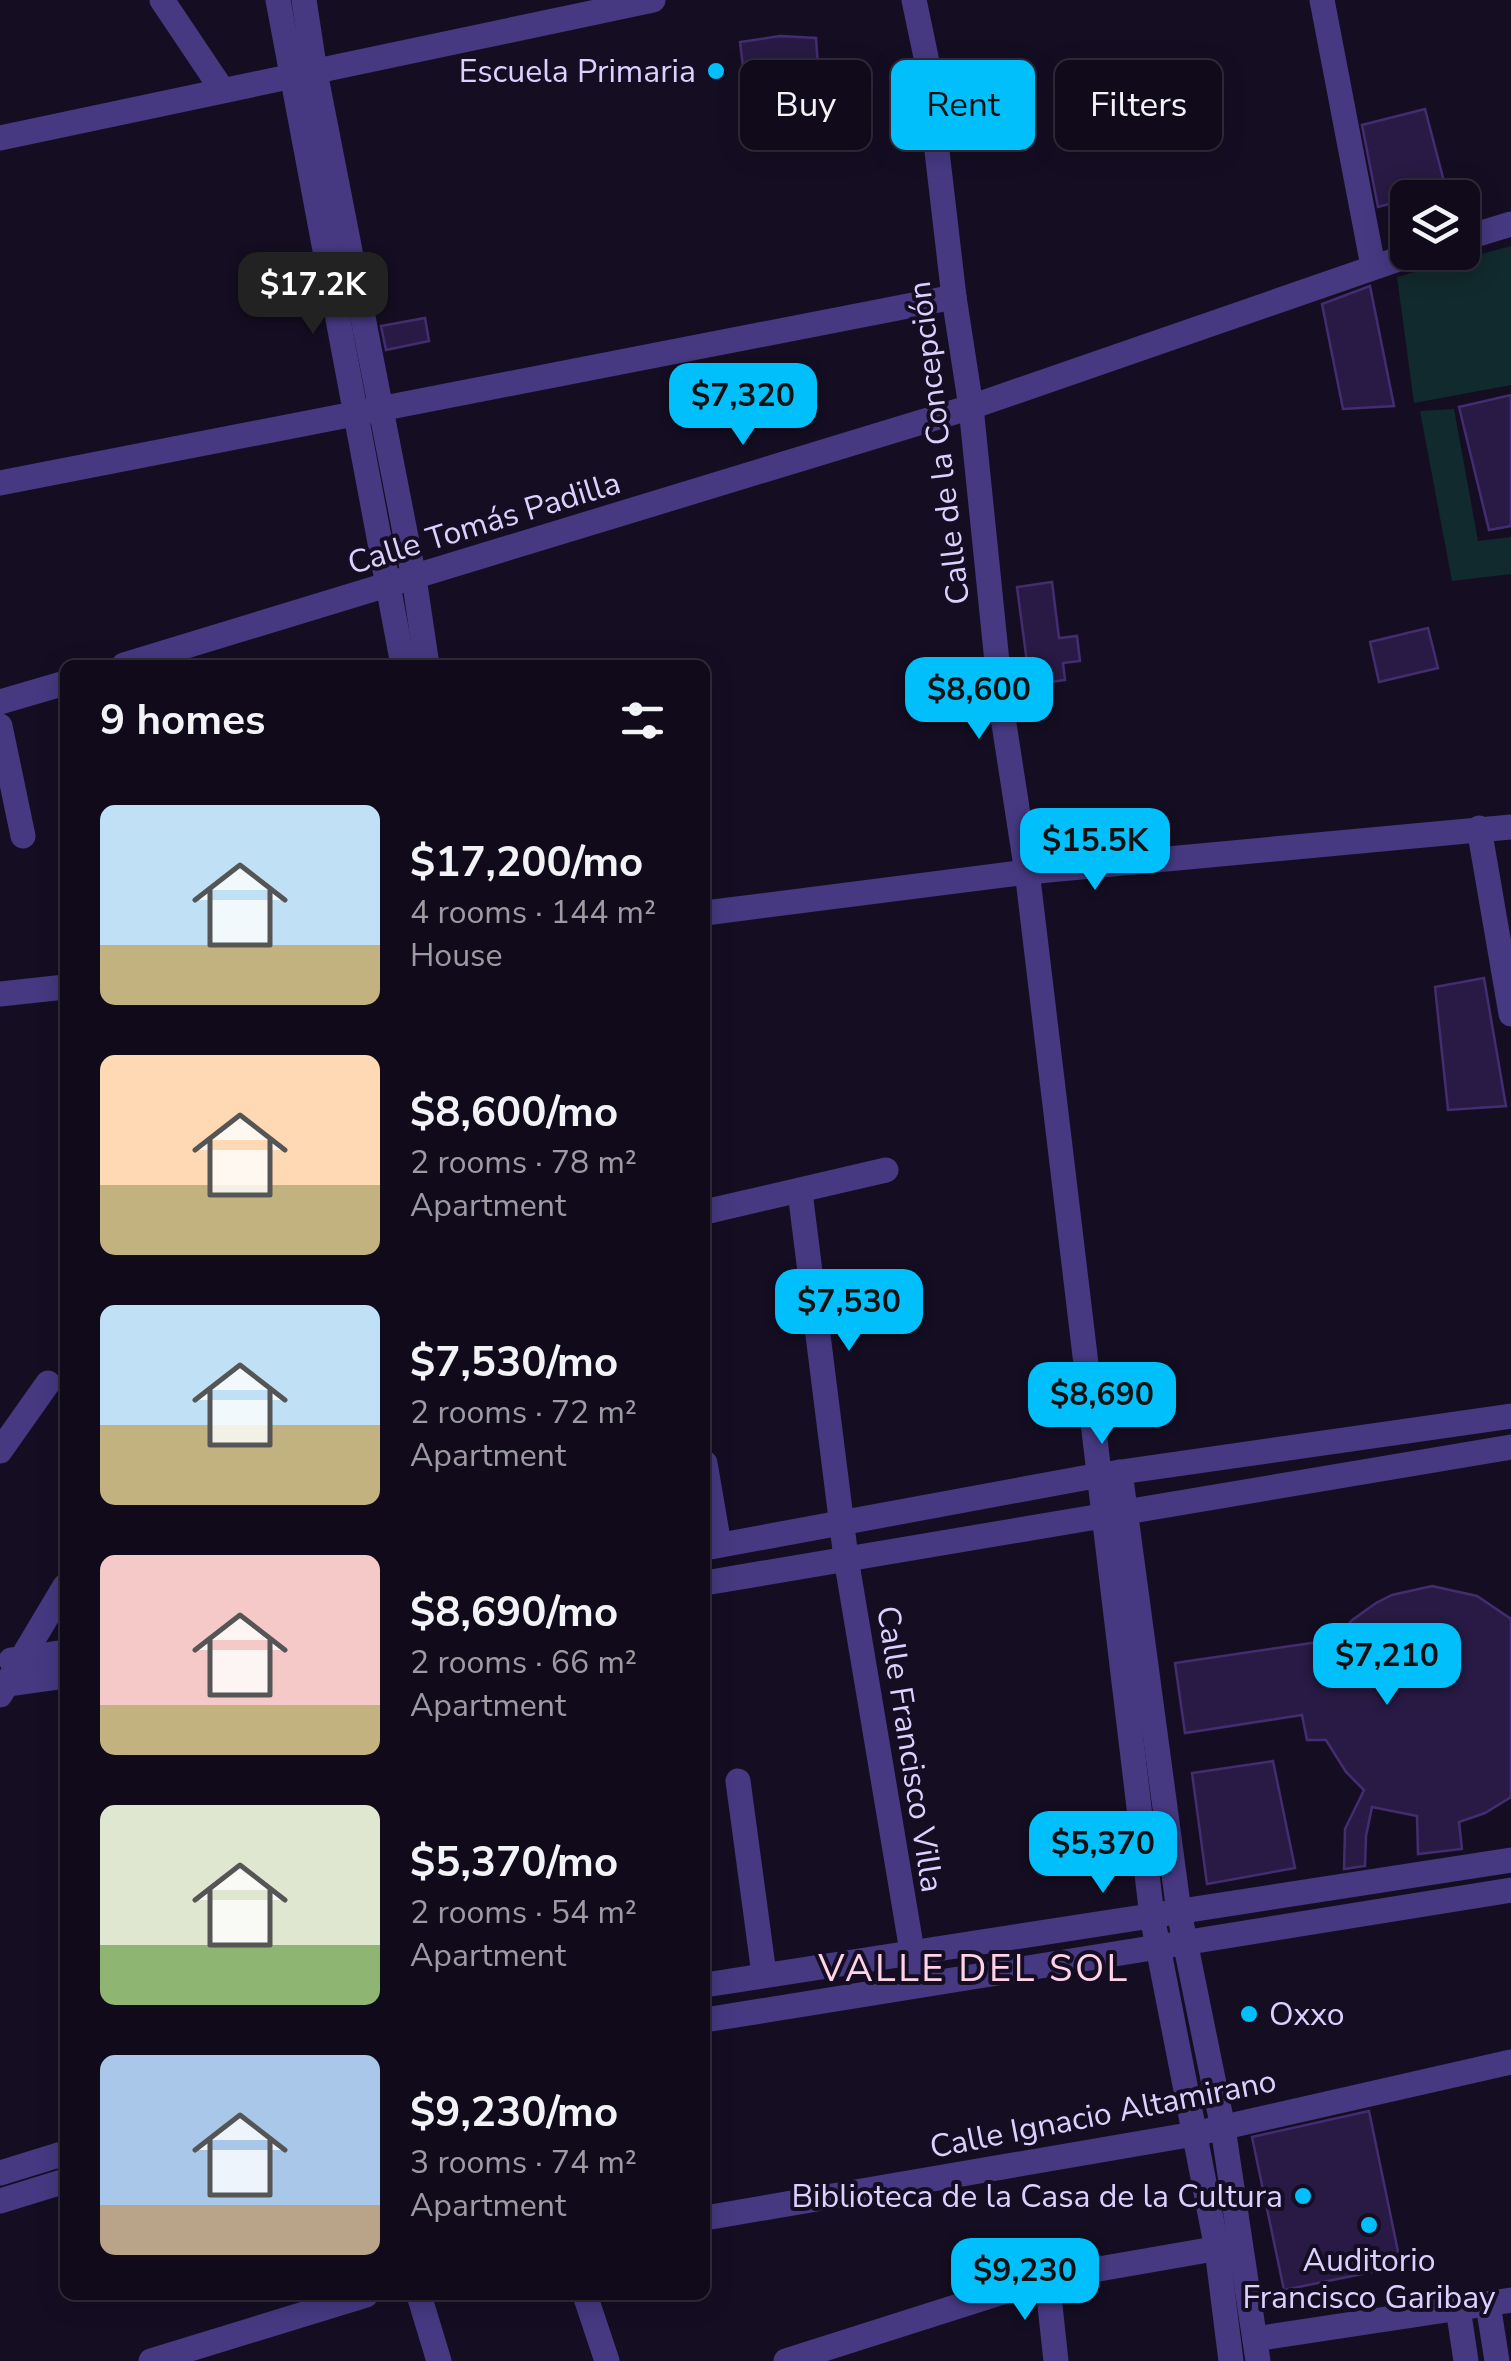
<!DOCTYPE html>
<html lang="en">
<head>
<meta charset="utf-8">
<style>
	body { margin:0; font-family:"Nunito Sans",sans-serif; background:#191323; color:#f1f3f6; height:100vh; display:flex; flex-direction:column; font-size:38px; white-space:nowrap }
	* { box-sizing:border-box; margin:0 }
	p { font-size:32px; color:#9c9aa2 }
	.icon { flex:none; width:55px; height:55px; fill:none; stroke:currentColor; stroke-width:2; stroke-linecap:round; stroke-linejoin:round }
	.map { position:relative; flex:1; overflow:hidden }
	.drawer { position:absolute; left:60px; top:660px; width:650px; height:1640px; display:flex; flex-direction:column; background:#100a1a; border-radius:15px; box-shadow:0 5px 25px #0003,0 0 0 2px #302b39 }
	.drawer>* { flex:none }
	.banner { position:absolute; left:740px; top:60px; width:620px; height:90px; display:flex; gap:20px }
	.fabs { position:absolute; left:1390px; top:180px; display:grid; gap:20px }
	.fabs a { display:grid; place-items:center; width:90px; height:90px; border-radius:15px; background:#100a1a; box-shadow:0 5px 25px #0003,0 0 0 2px #302b39; font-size:50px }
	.price { position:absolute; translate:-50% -85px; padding:0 22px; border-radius:20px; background:#01bffa; color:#111; font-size:32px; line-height:65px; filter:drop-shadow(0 2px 5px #0008) }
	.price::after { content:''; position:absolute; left:50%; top:60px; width:30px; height:22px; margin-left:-15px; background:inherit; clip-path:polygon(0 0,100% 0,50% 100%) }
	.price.current { background:#222; color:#fff }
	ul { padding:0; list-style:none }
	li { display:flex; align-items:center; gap:30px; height:250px; padding:0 40px }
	li span { display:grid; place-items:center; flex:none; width:280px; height:200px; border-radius:15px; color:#555 }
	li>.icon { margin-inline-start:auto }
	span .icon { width:120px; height:120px; fill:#fffc; stroke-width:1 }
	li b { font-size:42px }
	h2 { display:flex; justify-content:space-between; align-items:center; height:120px; padding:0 40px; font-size:42px }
	.chip { padding:0 35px; border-radius:15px; background:#100a1a; box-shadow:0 5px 25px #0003,0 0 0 2px #302b39; font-size:35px; line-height:90px }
	.chip.current { background:#01bffa; color:#111 }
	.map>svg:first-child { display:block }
	.green { fill:#112a2d }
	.building { fill:#281a44; stroke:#432c70; stroke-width:2.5 }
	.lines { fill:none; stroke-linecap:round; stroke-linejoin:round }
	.minor { stroke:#463982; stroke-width:25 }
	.poi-dot { fill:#01bffa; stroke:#150e23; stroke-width:4 }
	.labels { text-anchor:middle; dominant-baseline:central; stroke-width:8; stroke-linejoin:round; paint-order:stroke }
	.poi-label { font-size:32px; fill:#dcd0ff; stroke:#150e23; text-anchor:end }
	.street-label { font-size:32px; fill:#dcd0ff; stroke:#150e23 }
	.quarter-label { font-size:38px; letter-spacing:2.5px; fill:#ffd2e8; stroke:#150e23 }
</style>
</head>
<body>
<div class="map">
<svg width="1511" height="2361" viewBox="0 0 1511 2361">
	<rect width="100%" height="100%" fill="#150e23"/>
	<g class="green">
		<polygon points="1511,246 1511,385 1414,403 1397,277"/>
		<polygon points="1454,409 1478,541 1511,537 1511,574 1452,581 1420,411"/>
	</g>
	<g class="building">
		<polygon points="780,36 816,38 820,98 748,108 740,42"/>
		<polygon points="1425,109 1446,189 1378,207 1362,125"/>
		<polygon points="1370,286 1394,406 1343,409 1322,304"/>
		<polygon points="425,318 429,341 386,350 381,326"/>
		<polygon points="1511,395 1511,526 1489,530 1459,407"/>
		<polygon points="1052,582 1059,638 1077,636 1080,661 1063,663 1065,680 1030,685 1017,587"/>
		<polygon points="1428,628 1438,668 1379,682 1370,642"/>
		<polygon points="1484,978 1506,1106 1448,1110 1435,987"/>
		<polygon points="1432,1586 1477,1596 1511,1619 1511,1797 1485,1813 1459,1822 1462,1849 1418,1854 1417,1816 1372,1807 1366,1836 1365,1866 1344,1869 1345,1829 1364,1790 1346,1772 1326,1740 1307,1740 1302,1715 1185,1733 1175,1663 1339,1639 1351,1621 1376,1603 1392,1595"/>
		<polygon points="1273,1761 1295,1868 1207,1884 1192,1773"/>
		<polygon points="1369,2111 1401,2266 1284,2290 1252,2137"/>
	</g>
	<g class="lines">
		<g class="minor">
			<polyline points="162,0 221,88"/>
			<polyline points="278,0 403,665"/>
			<polyline points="304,0 315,72 414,578 427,665"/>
			<polyline points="914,0 926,57 954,297 971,407 1002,711 1028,879 1152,1916 1217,2249 1231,2361"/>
			<polyline points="1322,0 1373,266"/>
			<polyline points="0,138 653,0"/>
			<polyline points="1462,239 1511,224"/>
			<polyline points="0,483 954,297"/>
			<polyline points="124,665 971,407 1419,252"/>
			<polyline points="0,702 65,683"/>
			<polyline points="0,726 23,836"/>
			<polyline points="1479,828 1511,1014"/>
			<polyline points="705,913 1027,872 1511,827"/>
			<polyline points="0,994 65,987"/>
			<polyline points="800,1192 846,1558 915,1969"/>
			<polyline points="709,1211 886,1170"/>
			<polyline points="0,1451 48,1383"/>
			<polyline points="705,1463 719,1545"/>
			<polyline points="1120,1472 1179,1912 1223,2128 1258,2361"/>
			<polyline points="705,1548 1100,1475 1511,1416"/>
			<polyline points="705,1583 1511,1447"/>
			<polyline points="11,1660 65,1652"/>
			<polyline points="0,1685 65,1676"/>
			<polyline points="0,1695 65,1586"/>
			<polyline points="738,1781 764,1974"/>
			<polyline points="705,1985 1511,1860"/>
			<polyline points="705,2020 1511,1890"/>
			<polyline points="0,2173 65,2153"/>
			<polyline points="0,2201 65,2181"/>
			<polyline points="705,2218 1194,2134 1511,2062"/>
			<polyline points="1047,2278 1056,2361"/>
			<polyline points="419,2295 439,2361"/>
			<polyline points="585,2295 607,2361"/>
			<polyline points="1488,2304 1497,2361"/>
			<polyline points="1458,2308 1466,2361"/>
			<polyline points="1255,2339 1511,2300"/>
			<polyline points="151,2361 366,2295"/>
			<polyline points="786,2361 1047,2278 1231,2246"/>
		</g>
	</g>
	<g class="poi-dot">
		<circle cx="716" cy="71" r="10"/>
		<circle cx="1249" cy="2014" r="10"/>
		<circle cx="1303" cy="2196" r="10"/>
		<circle cx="1369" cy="2225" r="10"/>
	</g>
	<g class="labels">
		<g class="poi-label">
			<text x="696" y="71">Escuela Primaria</text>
			<text x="1269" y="2014" text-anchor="start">Oxxo</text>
			<text x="1283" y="2196">Biblioteca de la Casa de la Cultura</text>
			<text x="1369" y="2260" text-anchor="middle">Auditorio<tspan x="1369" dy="37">Francisco Garibay</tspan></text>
		</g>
		<g class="street-label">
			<text transform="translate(939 443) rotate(-97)">Calle de la Concepción</text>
			<text transform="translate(484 523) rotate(-17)">Calle Tomás Padilla</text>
			<text transform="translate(910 1749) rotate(81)">Calle Francisco Villa</text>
			<text transform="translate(1103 2114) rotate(-11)">Calle Ignacio Altamirano</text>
		</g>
		<g class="quarter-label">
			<text x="974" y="1968">VALLE DEL SOL</text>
		</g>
	</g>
</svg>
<div class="fabs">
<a><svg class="icon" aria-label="layers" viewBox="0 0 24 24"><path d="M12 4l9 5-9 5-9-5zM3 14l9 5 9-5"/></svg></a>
</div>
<b class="price current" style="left:313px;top:337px">$17.2K</b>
<b class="price" style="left:743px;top:448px">$7,320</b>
<b class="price" style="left:979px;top:742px">$8,600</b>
<b class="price" style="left:1095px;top:893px">$15.5K</b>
<b class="price" style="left:849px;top:1354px">$7,530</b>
<b class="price" style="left:1102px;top:1447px">$8,690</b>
<b class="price" style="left:1387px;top:1708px">$7,210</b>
<b class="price" style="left:1103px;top:1896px">$5,370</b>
<b class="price" style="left:1025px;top:2323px">$9,230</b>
<div class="banner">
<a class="chip">Buy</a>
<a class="chip current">Rent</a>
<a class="chip">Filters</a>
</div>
<section class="drawer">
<h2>9 homes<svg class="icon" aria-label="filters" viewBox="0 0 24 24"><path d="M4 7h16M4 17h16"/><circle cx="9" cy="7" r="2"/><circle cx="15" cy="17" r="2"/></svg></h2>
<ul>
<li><span style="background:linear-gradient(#bfe0f5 70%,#c2b280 0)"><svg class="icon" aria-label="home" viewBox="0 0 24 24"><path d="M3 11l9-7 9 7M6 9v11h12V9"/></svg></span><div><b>$17,200/mo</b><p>4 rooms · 144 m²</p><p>House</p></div></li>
<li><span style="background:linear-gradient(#ffd9b3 65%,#c2b280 0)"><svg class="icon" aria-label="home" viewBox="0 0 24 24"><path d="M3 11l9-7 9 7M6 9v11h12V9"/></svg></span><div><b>$8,600/mo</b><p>2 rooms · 78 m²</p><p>Apartment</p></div></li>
<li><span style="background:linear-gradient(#bfe0f5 60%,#c2b280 0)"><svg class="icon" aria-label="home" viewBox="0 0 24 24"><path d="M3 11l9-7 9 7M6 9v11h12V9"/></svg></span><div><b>$7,530/mo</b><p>2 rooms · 72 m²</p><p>Apartment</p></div></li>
<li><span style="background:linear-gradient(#f6c9c9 75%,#c2b280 0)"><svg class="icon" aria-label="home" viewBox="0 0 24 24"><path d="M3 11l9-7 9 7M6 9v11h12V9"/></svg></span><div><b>$8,690/mo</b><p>2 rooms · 66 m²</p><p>Apartment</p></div></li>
<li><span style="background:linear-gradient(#dfe7d0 70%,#8fb573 0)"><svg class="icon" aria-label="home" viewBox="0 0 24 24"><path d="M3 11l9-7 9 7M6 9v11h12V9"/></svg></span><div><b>$5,370/mo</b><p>2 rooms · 54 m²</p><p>Apartment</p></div></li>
<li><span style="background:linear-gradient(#a9c7e8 75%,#b9a48a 0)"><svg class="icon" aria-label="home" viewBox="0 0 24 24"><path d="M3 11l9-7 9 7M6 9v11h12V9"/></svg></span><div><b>$9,230/mo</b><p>3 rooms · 74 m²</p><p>Apartment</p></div></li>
</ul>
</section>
</div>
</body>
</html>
